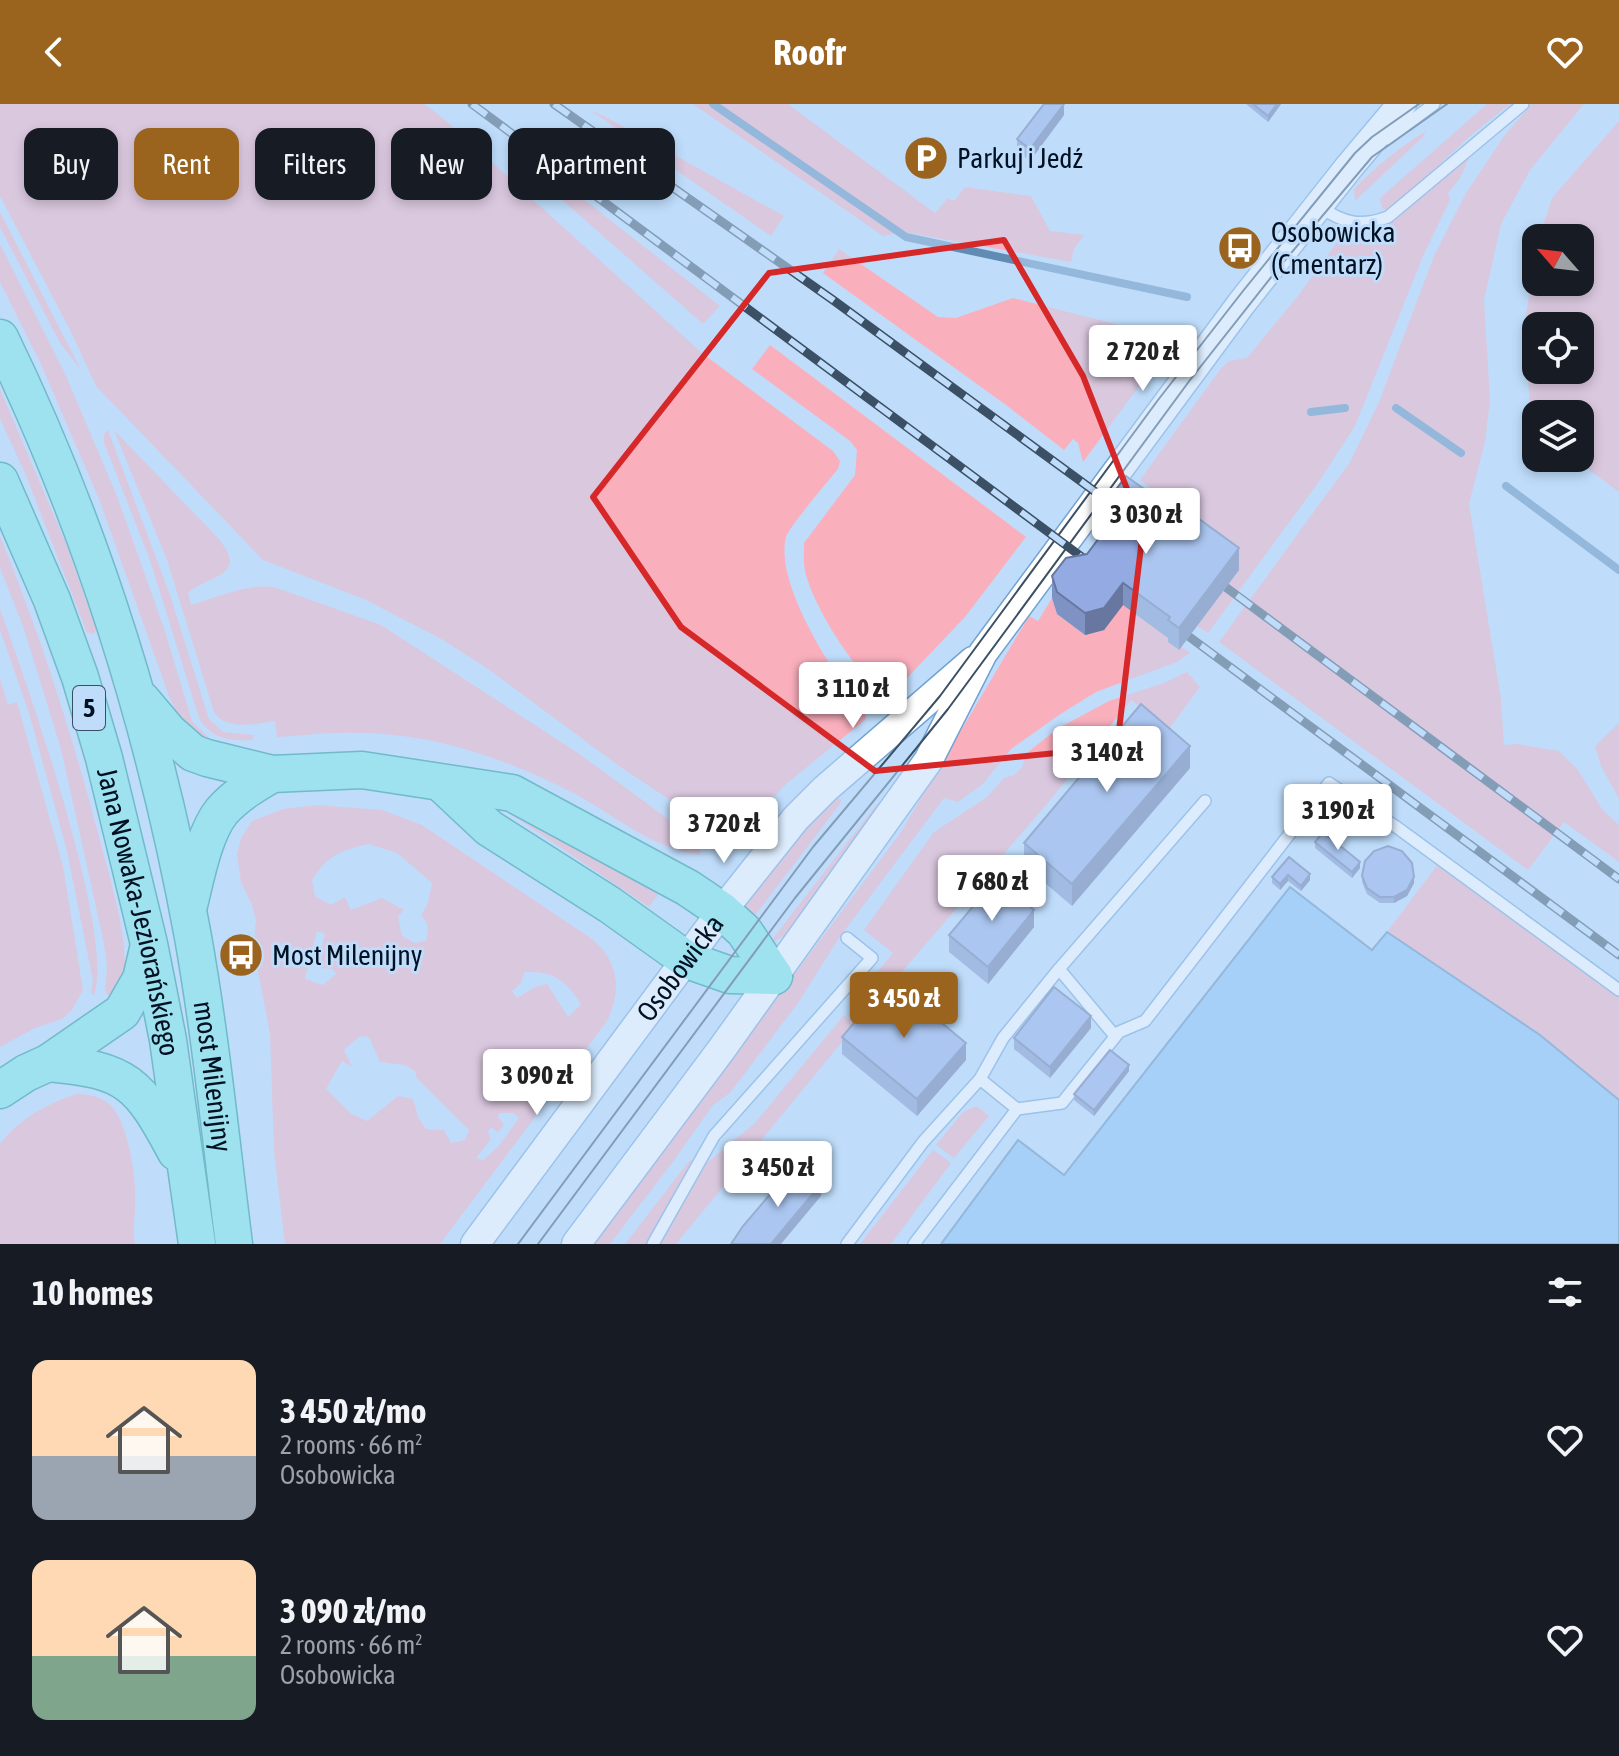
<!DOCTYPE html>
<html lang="en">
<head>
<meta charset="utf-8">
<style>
	body { margin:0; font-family:"Asap Condensed",sans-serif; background:#242831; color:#f1f3f6; height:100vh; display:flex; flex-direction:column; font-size:30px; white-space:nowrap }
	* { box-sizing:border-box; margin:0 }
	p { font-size:26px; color:#9ea1a6 }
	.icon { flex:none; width:44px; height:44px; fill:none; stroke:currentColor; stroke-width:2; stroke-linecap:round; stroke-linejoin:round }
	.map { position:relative; height:1140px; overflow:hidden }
	.sheet { display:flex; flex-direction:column; background:#171b24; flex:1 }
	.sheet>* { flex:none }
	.hud { position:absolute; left:24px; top:24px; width:800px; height:72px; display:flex; gap:16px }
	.needle { width:52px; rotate:298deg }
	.controls { position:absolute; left:1522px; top:120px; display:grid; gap:16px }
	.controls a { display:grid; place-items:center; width:72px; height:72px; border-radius:16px; background:#171b24; box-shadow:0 4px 12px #0003; font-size:40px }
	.price { position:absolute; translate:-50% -68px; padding:0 18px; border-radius:8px; background:#fff; color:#222; font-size:26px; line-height:52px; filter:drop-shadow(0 2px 4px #0008) }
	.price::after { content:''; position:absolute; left:50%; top:48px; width:24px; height:18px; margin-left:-12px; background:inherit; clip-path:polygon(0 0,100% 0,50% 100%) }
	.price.selected { background:#9a631e; color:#fff }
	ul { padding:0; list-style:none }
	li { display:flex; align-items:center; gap:24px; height:200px; padding:0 32px }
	li span { display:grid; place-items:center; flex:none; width:224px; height:160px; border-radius:16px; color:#555 }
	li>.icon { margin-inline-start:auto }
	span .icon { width:96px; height:96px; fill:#fffc; stroke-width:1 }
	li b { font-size:34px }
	h2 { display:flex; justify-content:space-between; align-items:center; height:96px; padding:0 32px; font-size:34px }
	.tag { padding:0 28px; border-radius:16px; background:#171b24; box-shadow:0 4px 12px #0003; font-size:28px; line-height:72px }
	.tag.selected { background:#9a631e; color:#fff }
	header { display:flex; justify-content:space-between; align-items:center; height:104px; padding:0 32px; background:#9a631e; color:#fff; font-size:36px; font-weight:700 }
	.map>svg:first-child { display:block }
	.green { fill:#faafbd; fill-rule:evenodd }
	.water { fill:#89c0f3; stroke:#608cb4; stroke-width:2 }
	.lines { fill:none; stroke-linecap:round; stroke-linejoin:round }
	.stream { stroke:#608cb4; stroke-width:8 }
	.service-casing { stroke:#71a3d2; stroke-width:14 }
	.tertiary-casing { stroke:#71a3d2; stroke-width:31 }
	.primary-casing { stroke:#12908f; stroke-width:39 }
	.service { stroke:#fff; stroke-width:11 }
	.tertiary { stroke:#fff; stroke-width:28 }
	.primary { stroke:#76e6df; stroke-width:36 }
	.tram { stroke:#3c5065; stroke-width:2 }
	.rail-casing { stroke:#3c5065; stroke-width:9 }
	.rail { stroke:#bfddfb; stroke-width:6; stroke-dasharray:18; stroke-linecap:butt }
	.wall { fill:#7e92c3 }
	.shaded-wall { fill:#67779f }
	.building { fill:#93aae3; stroke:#67779f; stroke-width:2 }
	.marked { fill:none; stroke:#d62828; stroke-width:6; stroke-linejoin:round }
	.labels { text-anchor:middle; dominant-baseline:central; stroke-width:6; stroke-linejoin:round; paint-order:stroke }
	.shield { fill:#bfddfb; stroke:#3a4e63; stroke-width:2 }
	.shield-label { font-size:26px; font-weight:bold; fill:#011122 }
	.poi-label { font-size:28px; fill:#011122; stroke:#bfddfb; text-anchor:start }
	.street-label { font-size:28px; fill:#011122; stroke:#bfddfb }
</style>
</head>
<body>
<header><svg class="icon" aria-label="back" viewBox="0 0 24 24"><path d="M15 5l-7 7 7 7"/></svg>Roofr<svg class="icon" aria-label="heart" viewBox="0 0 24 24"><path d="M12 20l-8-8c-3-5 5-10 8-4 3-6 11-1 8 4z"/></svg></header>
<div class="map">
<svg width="1619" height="1140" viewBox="0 0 1619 1140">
	<rect width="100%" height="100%" fill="#bfddfb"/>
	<g class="green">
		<path d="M0 0H424L443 14 702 249 833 347 840 357 838 365C829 376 789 423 786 433 774 480 835 574 865 608L866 615 785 681 733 738 619 662 488 565 443 536 366 496 263 456 96 282 71 228 0 92Z"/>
		<polygon points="693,0 788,0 935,109 948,94 954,97 965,83 1031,92 1050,127 1084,131 1074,145 1071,158 904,128 883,132"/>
		<polygon points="1487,0 1510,0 1469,33 1396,101 1388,107 1382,104 1380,94"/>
		<polygon points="1532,0 1584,0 1530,66 1501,120 1484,196 1490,296 1485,338 1469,400 1501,595 1504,641 1517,640 1559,647 1578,666 1602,705 1619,721 1619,758 1564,718 1528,766 1219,538 1350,358 1379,298 1434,152 1466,89 1504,32"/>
		<polygon points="590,6 606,13 784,112 771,132"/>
		<path d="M1619 17V388L1573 354H1580V310H1536V326L1532 323 1524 226 1536 144V178H1580V134H1539L1552 94ZM1536 222H1580V266H1536Z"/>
		<path d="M1426 27 1423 33 1355 97 1354 85C1376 62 1399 44 1426 27Z"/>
		<path d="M1471 50 1460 74 1448 89 1450 96 1423 152 1355 322 1318 379 1208 529 1197 522 1239 466 1175 402 1140 376 1222 263 1229 257 1247 254 1297 193 1344 129C1356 137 1364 137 1377 130Z"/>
		<polygon points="550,69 720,202 703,220 544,80"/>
		<polygon points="0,108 81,266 60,239 0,123"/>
		<polygon points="0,140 66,272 117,392 164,524 192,617 213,638 240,642 246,646 222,649 181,619 169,592 99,395 40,258 0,178"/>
		<polygon points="839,145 938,213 956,214 1013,194 1174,235 1083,358 1078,339 1073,335 1064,346 1006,301 823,169"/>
		<path d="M770 241 1026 433 965 513 886 596C856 566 818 512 806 471 803 461 804 449 804 439L855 371 857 346 850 337 752 265Z"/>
		<polygon points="0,285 67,442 96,525 94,530 87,529 25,369 0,315"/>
		<path d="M108 326 170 491 209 615 223 628 254 631 253 636C230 637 211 635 199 614L150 456 104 339V330Z"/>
		<path d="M114 326 217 433C252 473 206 472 188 489L191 501C219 493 244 480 274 483L381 521 578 649 693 733 700 743V751C652 745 611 708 569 687 497 650 420 626 339 629 318 629 298 632 277 633L275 617C256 620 226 627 214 608L167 456Z"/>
		<path d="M0 432C40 530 72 630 99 733 109 771 124 819 125 858 126 873 121 885 114 898L105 887 107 864 104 839 61 645 23 522 0 464Z"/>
		<polygon points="1052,494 1057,510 1085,531 1123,501 1170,535 1169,538 1178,546 1182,543 1190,549 1177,558 1096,588 1059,611 1011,645 983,680 958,698 944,694 839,834 798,899 730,989 713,1001 672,1059 610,1140 592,1140 899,731 1029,512 1038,517"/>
		<path d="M0 505C25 574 116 831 94 891L91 889 93 877 67 747 29 609 0 526Z"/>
		<polygon points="1187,568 1200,583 1169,625 1131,596 1047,700 868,907 854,897 893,849 864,826 934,728 987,693 1004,674 1014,671 1022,663 1027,649 1057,625 1109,597 1164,579"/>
		<polygon points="0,575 8,601 17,598 63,762 83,886 72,906 62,915 35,924 0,943"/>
		<polygon points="1619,619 1619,695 1601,662 1595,642"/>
		<polygon points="838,694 841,696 840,700 750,818 742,805 797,734"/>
		<polygon points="877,700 880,703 788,829 767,842"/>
		<path d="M317 701 382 706 422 721 592 835C619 857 622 887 607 917L440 1140H285L274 1048 270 930 253 841 256 817 252 801 241 778 237 751 241 734 252 717 283 705ZM369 740 397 749 432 779 428 799 421 812C429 819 429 827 426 837L414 839 402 832 398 812 404 806 382 794 351 806 345 793 331 801 315 792 312 776C328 751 341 746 369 740ZM317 827 325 830 317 864 332 865 336 870 323 881 305 875ZM525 868C555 867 566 877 581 900L568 913 547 880 535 883 517 894 512 887 520 880ZM360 932 369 933 380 958 405 961 416 968V973L469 1026 465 1036 451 1039 444 1026 426 1025 418 1013 413 995 398 992 367 1017 350 1009 326 985 342 957 352 963 344 946ZM500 1009H513L519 1014 498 1043 483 1056 476 1054 491 1035 488 1028 491 1023 498 1028 504 1021 498 1013Z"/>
		<polygon points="500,703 662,785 649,803"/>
		<polygon points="1438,760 1619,893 1619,996 1540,931 1387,828"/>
		<polygon points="844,911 856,921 676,1140 660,1140 707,1059 755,1019"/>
		<path d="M77 990C89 990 103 993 112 1003 129 1022 137 1077 135 1102 135 1116 132 1126 135 1140H0V1040C19 1015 48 999 77 990Z"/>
		<polygon points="974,1003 978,1003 989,1012 954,1054 936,1041 963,1008"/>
		<polygon points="933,1046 951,1059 891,1140 860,1140"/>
		<polygon points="690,1056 695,1059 693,1065 647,1140 625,1140"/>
	</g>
	<polygon class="water" points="1290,783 1372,846 1387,828 1540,931 1619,996 1619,1140 941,1140 1018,1036 1064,1071"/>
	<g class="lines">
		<g class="stream">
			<polyline points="713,0 906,133 1187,193"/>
			<polyline points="1396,304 1461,349"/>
			<polyline points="1311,308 1345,304"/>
			<polyline points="1506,382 1619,466"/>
		</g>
		<g class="service-casing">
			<g id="service">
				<polyline points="1387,35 1434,0"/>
				<path d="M1319 102C1344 120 1361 123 1388 113L1523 0"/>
				<polyline points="1059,865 1115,932"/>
				<polyline points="1017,1005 1062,999 1119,928 1145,917 1329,679 1395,722 1619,886"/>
				<polyline points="653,1140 714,1032 872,854 847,834"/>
				<polyline points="847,1140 923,1038 980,975 1003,934 1059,865 1205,697"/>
				<polyline points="914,1140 1017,1005 980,975"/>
			</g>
		</g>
		<g class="tertiary-casing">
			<g id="tertiary">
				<path id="s1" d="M475 1140 722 807 796 714 825 685 973 557"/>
				<polyline points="576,1140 721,946 928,657 983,549 1241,200 1349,63 1402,0"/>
			</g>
		</g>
		<g class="primary-casing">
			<g id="primary">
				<path id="s2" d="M0 234C92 423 155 626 193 833 211 934 221 1038 234 1140"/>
				<path id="s3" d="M0 377 52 496 80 573 104 654 149 840 168 936 197 1140"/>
				<polyline points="142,596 169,628 193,649 207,654 272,670 362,666 512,689 688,784 722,807 744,827 774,872"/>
				<polyline points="441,679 489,724 610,801 687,856 730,871 774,872"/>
				<path d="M189 801C196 773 204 729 222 707 236 691 255 680 272 670"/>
				<path d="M48 959C128 966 139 979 176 1048"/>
				<polyline points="0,986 26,969 48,959 122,908 141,875 148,845"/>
			</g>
		</g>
		<use href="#service" class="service"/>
		<use href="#tertiary" class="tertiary"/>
		<use href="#primary" class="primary"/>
		<g class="tram">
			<polyline points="518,1140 813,743 940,592 1158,296 1243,187 1355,49 1372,33 1419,0"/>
			<polyline points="538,1140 795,794 948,605 1190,276 1276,167 1372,53 1447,0"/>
		</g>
		<g class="rail-casing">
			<g id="rail">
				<polyline points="472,0 1098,465"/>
				<polyline points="554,0 833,196 1127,411"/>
				<polyline points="1208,470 1619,775"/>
				<polyline points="1172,520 1619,851"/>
			</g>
		</g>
		<use href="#rail" class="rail"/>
	</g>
	<g class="wall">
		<polygon points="1246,0 1281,0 1268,18"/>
		<polygon points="1064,11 1030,57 1017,47 1017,35"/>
		<polygon points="1098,410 1239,466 1179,546 1168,538 1168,534 1123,501 1104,526 1085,531 1057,510 1052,494 1052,472 1087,450 1098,435"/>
		<polygon points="1190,664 1072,802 1024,761 1024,739"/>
		<polygon points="1315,738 1360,764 1352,774 1315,744"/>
		<polygon points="1310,770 1310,776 1301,787 1288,777 1280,786 1272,779 1272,773"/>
		<polygon points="1362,772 1414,779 1407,792 1394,799 1380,799 1367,790 1362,778"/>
		<polygon points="1034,823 988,880 949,848 949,831"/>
		<polygon points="1091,924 1050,974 1014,945 1014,934"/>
		<polygon points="842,933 966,956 917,1012 842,950"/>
		<polygon points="1129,967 1094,1012 1074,996 1074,990"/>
	</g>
	<g class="shaded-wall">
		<polygon points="1064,0 1064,11 1030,57 1030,45"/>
		<polygon points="1277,0 1281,0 1268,18 1268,12"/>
		<polygon points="1239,444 1239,466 1179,546 1179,524"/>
		<polygon points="1123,479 1123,501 1104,526 1085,531 1085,509"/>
		<polygon points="1190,642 1190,664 1072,802 1072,780"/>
		<polygon points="1360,758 1360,764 1352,774 1352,768"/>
		<polygon points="1310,770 1310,776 1301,787 1301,782"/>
		<polygon points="1288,771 1288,777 1280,786 1280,780"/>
		<polygon points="1414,773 1414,779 1407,792 1394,799 1394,793"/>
		<polygon points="1034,806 1034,823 988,880 988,863"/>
		<polygon points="1091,912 1091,924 1050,974 1050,963"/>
		<polygon points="966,939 966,956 917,1012 917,995"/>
		<polygon points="1129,961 1129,967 1094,1012 1094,1006"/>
		<polygon points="821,1080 821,1092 781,1140 771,1140"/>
	</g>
	<g class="building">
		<polygon points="1044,0 1064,0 1030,45 1017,35"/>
		<polygon points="1253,0 1277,0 1268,12"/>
		<polygon points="1126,372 1162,398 1166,391 1239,444 1179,524 1168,516 1170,513 1123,479 1104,504 1085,509 1057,488 1052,472 1066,454 1087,450 1102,430 1098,410"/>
		<polygon points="1141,600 1190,642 1072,780 1024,739"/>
		<polygon points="1323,728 1360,758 1352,768 1315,738"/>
		<polygon points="1388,742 1402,747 1412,759 1414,773 1407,786 1394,793 1380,793 1367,784 1362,772 1365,757 1374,747"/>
		<polygon points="1289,753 1310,770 1301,782 1288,771 1280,780 1272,773"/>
		<polygon points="996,775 1034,806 988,863 949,831"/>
		<polygon points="890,876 966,939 917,995 842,933"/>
		<polygon points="1054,883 1091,912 1050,963 1014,934"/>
		<polygon points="1110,946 1129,961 1094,1006 1074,990"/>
		<polygon points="796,1060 821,1080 771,1140 731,1140 743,1122"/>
	</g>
	<path d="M0 0H1619V1140H0ZM1004 136 1083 272 1143 426 1117 643 875 667 681 523 593 393 769 169Z" fill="#bfddfb" fill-opacity=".55" fill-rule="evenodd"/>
	<path class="marked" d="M1004 136 1083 272 1143 426 1117 643 875 667 681 523 593 393 769 169Z"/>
	<defs>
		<g id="parking-disc" transform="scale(2.3)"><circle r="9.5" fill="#9a631e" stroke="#bfddfb"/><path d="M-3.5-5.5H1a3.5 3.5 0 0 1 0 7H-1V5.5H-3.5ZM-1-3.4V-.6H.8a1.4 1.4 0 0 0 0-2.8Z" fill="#fff"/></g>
		<g id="bus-disc" transform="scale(2.3)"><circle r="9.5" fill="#9a631e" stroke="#bfddfb"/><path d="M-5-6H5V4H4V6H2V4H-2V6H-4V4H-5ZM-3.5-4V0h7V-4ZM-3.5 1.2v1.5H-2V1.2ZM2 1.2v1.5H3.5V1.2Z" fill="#fff"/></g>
	</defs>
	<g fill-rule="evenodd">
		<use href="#parking-disc" x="926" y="54"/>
		<use href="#bus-disc" x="1240" y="144"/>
		<use href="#bus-disc" x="241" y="851"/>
	</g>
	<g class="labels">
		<rect class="shield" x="73" y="582" width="32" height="44" rx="6"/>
		<g class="shield-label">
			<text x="89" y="604">5</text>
		</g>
		<g class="poi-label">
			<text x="957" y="54">Parkuj i Jedź</text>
			<text x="1271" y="128">Osobowicka<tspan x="1271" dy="32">(Cmentarz)</tspan></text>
			<text x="272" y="851">Most Milenijny</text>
		</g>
		<g class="street-label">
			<text stroke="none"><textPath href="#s3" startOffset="454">Jana Nowaka-Jeziorańskiego</textPath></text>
			<text stroke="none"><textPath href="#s1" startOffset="344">Osobowicka</textPath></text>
			<text stroke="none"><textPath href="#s2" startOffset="772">most Milenijny</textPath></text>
		</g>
	</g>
</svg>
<div class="controls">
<a><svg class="needle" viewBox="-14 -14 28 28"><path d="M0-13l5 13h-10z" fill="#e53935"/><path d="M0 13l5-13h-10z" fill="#9ea1a6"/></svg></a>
<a><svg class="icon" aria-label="locate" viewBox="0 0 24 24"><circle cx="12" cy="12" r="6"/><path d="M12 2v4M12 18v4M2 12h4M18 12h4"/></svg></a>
<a><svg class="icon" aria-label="layers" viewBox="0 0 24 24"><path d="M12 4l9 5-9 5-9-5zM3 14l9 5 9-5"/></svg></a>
</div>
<b class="price" style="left:1143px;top:289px">2 720 zł</b>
<b class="price" style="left:1146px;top:452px">3 030 zł</b>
<b class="price" style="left:853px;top:626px">3 110 zł</b>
<b class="price" style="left:1107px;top:690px">3 140 zł</b>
<b class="price" style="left:1338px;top:748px">3 190 zł</b>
<b class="price" style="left:724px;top:761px">3 720 zł</b>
<b class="price" style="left:992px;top:819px">7 680 zł</b>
<b class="price selected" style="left:904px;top:936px">3 450 zł</b>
<b class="price" style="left:537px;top:1013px">3 090 zł</b>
<b class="price" style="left:778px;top:1105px">3 450 zł</b>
<div class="hud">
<a class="tag">Buy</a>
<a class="tag selected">Rent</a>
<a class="tag">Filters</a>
<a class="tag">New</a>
<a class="tag">Apartment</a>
</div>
</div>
<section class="sheet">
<h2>10 homes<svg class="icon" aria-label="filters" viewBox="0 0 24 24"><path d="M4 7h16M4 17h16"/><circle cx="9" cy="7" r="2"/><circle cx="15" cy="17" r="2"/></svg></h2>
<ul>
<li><span style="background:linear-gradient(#ffd9b3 60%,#9aa5b1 0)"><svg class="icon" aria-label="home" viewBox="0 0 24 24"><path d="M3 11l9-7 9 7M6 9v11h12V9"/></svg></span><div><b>3 450 zł/mo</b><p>2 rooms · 66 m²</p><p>Osobowicka</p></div><svg class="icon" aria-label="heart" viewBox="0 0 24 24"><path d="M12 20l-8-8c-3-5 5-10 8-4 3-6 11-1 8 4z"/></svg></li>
<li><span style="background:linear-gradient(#ffd9b3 60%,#7fa58c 0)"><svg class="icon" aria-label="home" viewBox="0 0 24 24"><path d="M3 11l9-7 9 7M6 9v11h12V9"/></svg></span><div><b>3 090 zł/mo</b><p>2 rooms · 66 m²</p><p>Osobowicka</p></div><svg class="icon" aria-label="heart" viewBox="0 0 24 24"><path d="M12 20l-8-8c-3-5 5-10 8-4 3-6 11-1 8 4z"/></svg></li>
</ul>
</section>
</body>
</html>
